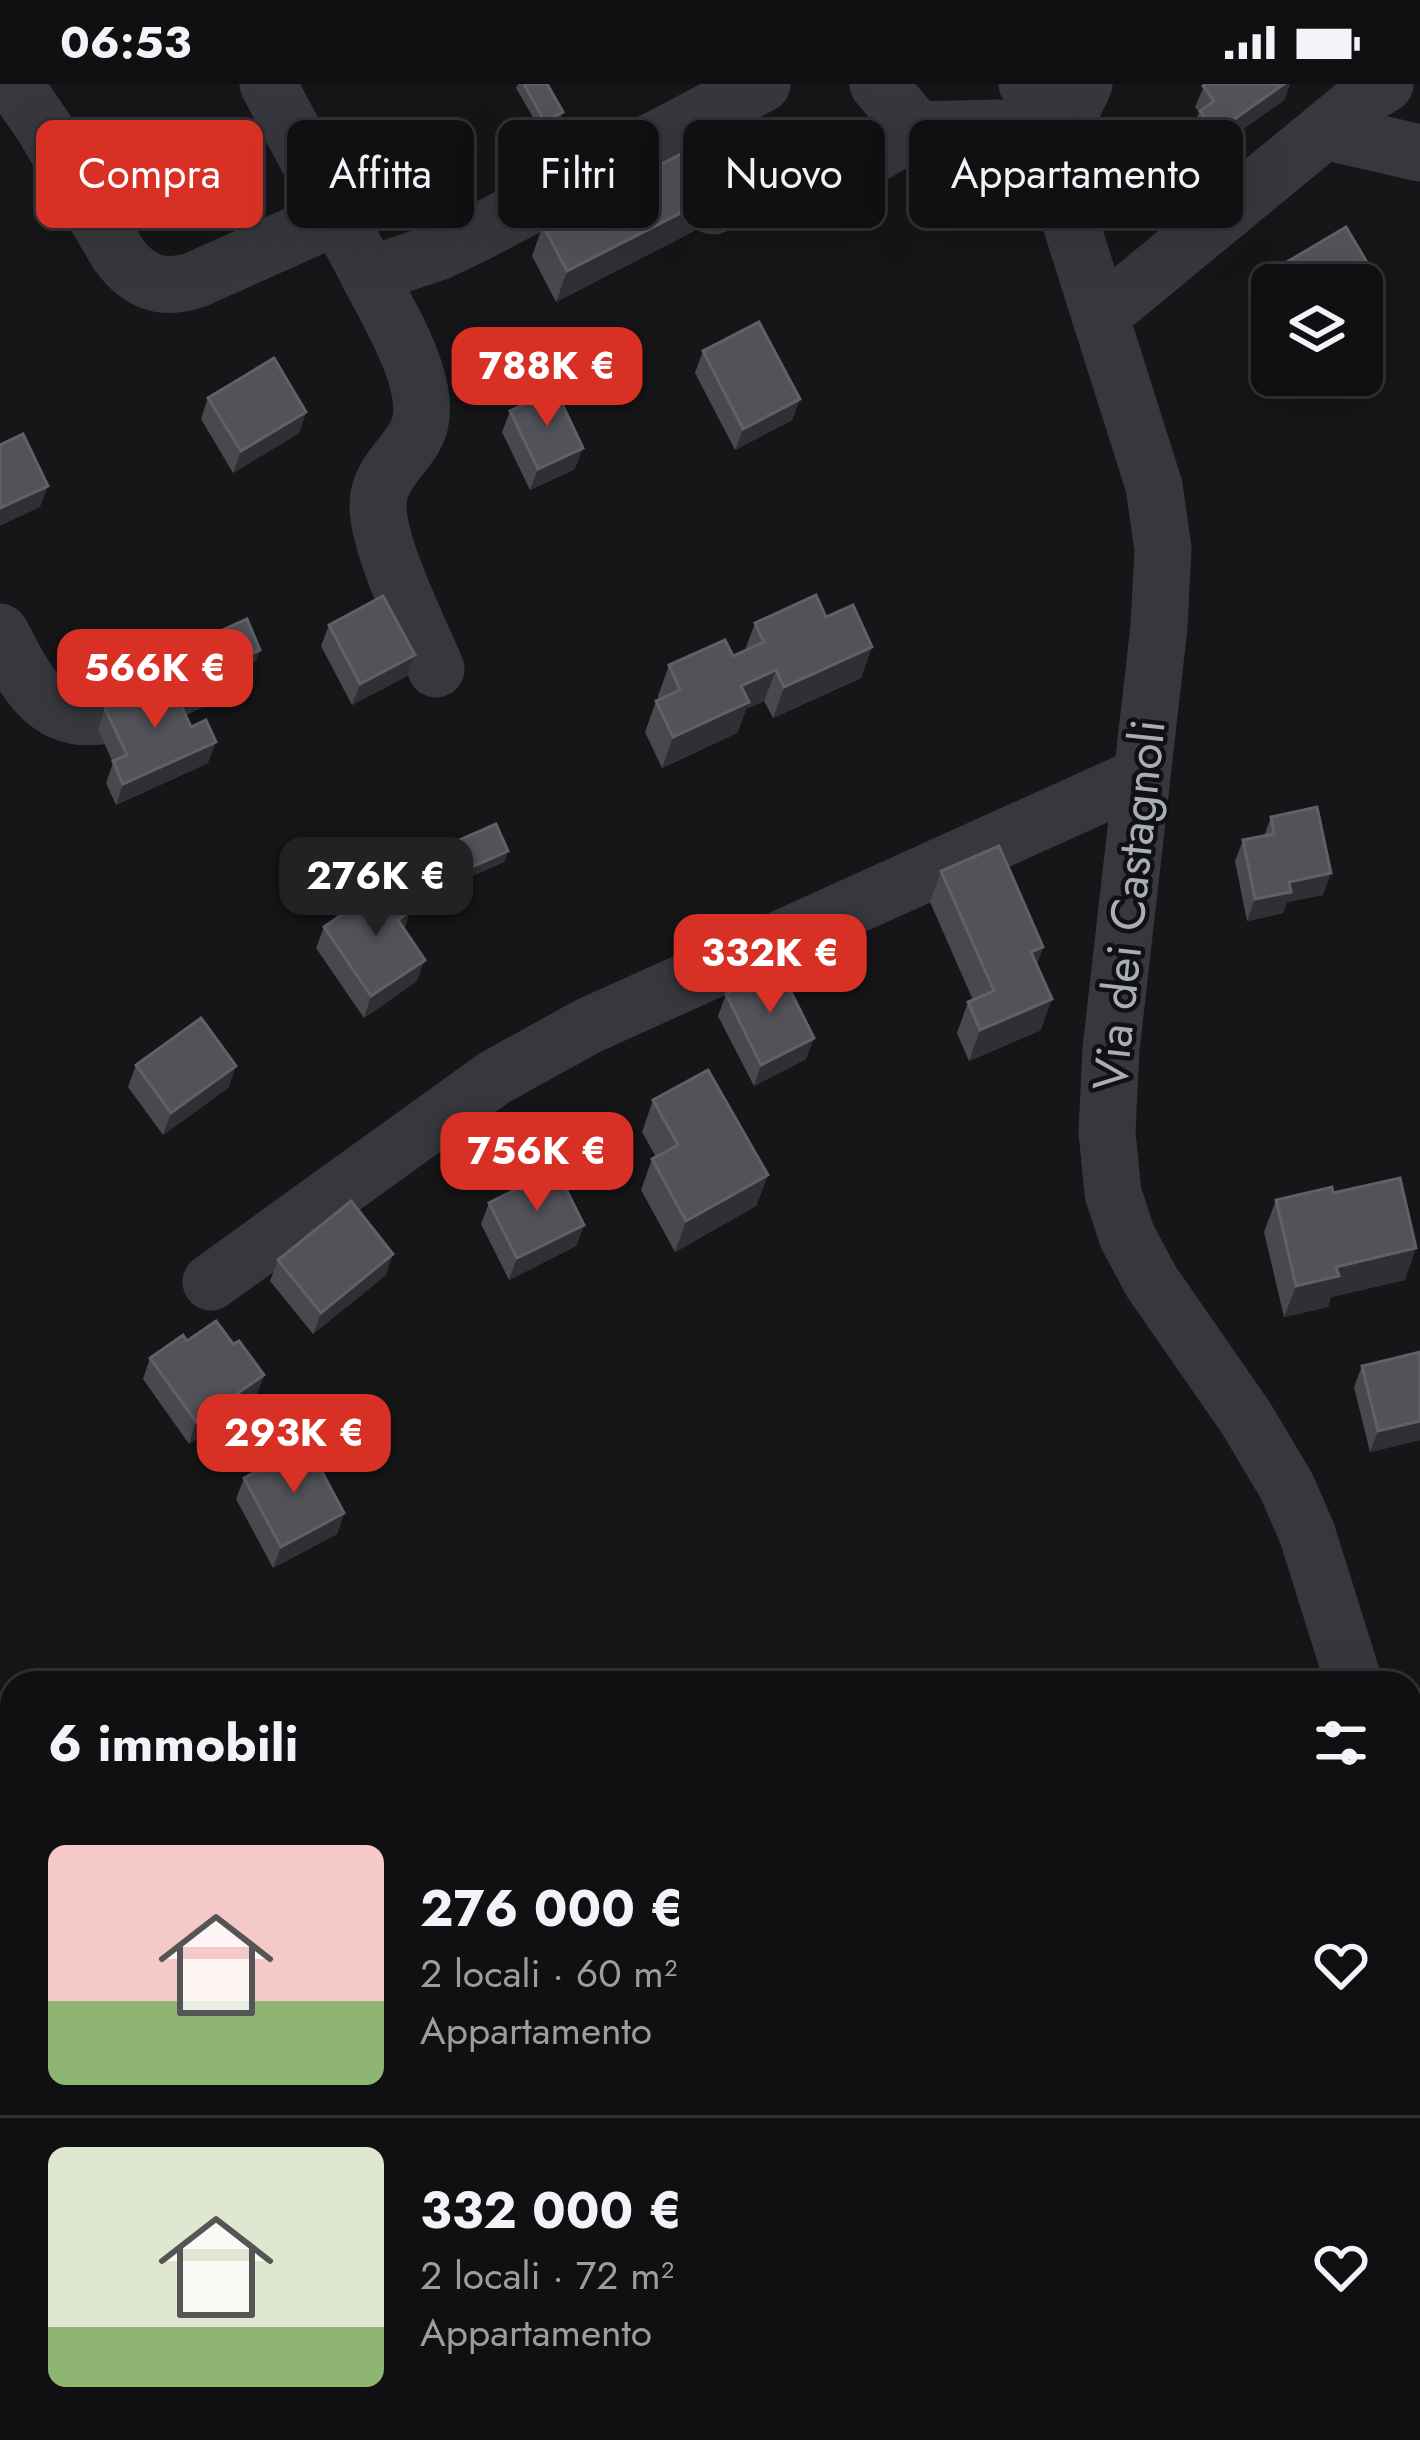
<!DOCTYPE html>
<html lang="it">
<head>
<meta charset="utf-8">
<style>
	body { margin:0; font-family:Jost,sans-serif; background:#19191b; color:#f1f3f6; height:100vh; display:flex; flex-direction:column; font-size:45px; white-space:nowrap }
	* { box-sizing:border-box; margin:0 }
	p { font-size:39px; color:#9c9d9f }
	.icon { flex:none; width:66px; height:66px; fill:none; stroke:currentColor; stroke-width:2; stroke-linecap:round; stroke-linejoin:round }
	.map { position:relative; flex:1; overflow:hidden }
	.sheet { position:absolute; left:0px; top:1587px; width:1422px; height:771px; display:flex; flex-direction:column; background:#101012; border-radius:36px 36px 0 0; box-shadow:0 12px 48px #0002,0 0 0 3px #303032 }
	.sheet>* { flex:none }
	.top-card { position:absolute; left:36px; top:36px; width:1350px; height:108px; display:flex; gap:24px }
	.controls { position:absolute; left:1251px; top:180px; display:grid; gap:24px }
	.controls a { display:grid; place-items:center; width:132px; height:132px; border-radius:18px; background:#101012; box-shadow:0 12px 48px #0002,0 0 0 3px #303032; font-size:60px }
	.price { position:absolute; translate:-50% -102px; padding:0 27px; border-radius:24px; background:#d93025; color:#fff; font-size:39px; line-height:78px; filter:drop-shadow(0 3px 6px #0008) }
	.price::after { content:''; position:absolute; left:50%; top:72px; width:36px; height:27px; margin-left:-18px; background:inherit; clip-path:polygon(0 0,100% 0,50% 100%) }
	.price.current { background:#222; color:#fff }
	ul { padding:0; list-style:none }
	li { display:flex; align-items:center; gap:36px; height:300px; padding:0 48px }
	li+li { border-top:3px solid #303032 }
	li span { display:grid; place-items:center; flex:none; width:336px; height:240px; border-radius:18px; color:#555 }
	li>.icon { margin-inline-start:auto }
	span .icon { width:144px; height:144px; fill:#fffc; stroke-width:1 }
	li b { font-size:51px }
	h2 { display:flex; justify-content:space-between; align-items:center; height:144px; padding:0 48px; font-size:51px }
	.pill { padding:0 42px; border-radius:18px; background:#101012; box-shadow:0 12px 48px #0002,0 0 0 3px #303032; font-size:42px; line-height:108px }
	.pill.current { background:#d93025; color:#fff }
	.status { display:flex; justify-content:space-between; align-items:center; height:84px; padding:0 60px; background:#101012; direction:ltr }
	.status svg { height:33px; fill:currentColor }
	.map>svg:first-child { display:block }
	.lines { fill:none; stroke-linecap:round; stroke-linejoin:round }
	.minor { stroke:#37383d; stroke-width:57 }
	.wall { fill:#47494d }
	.shaded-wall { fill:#2f3033 }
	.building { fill:#525359; stroke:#5f6168; stroke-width:3 }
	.labels { text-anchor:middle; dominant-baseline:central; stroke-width:9; stroke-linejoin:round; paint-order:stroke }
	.street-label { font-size:48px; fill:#a8adb8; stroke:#111113 }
</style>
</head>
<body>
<div class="status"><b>06:53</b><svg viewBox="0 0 49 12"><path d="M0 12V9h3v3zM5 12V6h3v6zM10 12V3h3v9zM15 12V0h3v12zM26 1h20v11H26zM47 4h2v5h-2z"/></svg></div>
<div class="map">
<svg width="1420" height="2356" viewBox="0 0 1420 2356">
	<rect width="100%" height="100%" fill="#161618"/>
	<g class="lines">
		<g class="minor">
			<path d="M14 0 43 42 118 170C139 198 161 207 195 196L338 132"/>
			<polyline points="268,0 369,191 438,168 474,151 762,0"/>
			<polyline points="878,0 917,46"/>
			<polyline points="1027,0 1064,55"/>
			<polyline points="1084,0 1072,25 1064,55 1067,127 1154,402 1163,465 1159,543 1111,965 1107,1048 1113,1109 1127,1152 1151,1197 1246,1334 1286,1401 1307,1449 1354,1599"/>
			<polyline points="1324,47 1420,69"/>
			<polyline points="797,113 917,46 998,44 1064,55"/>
			<polyline points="713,122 827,64"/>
			<path d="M369 191C389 232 441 311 414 354 401 376 380 391 378 418 376 460 419 544 436 585"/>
			<polyline points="1100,232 1369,10 1385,0"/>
			<path d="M0 548C12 569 22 594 39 611 86 660 153 614 202 592"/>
			<polyline points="211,1198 494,994 588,942 1141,692"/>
			<polyline points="1410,1730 1420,1753"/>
			<polyline points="565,2346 576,2356"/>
		</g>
	</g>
	<g class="wall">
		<polygon points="518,0 547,0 563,28 559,39 542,49 516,4"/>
		<polygon points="1205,0 1290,0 1284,16 1208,70 1192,49 1199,28 1195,23"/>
		<polygon points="706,116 694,147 556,218 532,172 543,141"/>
		<polygon points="1260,194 1381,202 1370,233 1362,238 1362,201 1272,201 1272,265 1248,225"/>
		<polygon points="703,267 800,315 792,336 735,366 695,289"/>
		<polygon points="208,314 306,328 299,349 233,389 201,335"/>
		<polygon points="510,327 575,385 530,406 502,348"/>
		<polygon points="826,533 861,594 773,634 764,617 746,625 737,649 662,684 645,648 656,617 659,616 658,612 669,581 733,572 745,566 755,539"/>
		<polygon points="329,541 415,571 407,592 352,621 321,562"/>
		<polygon points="216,549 260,566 256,577 226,590 212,560"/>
		<polygon points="105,624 208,679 116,721 106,699 113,679 98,645"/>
		<polygon points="1271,733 1323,811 1287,818 1283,829 1247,837 1235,777 1243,756 1264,752"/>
		<polygon points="455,758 508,767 504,778 463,796 451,769"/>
		<polygon points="941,787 1043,863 1037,880 1041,946 969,977 957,949 968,918 973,916 930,818"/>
		<polygon points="410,827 404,845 417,897 364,934 316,864 324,843"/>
		<polygon points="726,910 806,975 754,1002 718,932"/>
		<polygon points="136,981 229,1003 163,1051 128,1003"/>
		<polygon points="653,1016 768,1091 756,1122 675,1168 641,1106 652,1075 656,1073 642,1048"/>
		<polygon points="543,1063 589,1080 585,1091 564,1101 584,1141 576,1162 509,1196 481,1140 489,1119 547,1089 539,1073"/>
		<polygon points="1333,1109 1405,1196 1331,1213 1328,1223 1284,1233 1264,1148 1276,1116"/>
		<polygon points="278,1176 386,1191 313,1250 270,1197"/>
		<polygon points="187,1257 233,1260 264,1291 256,1312 189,1360 143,1295 150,1274"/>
		<polygon points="1420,1268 1420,1356 1370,1368 1354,1303 1362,1282"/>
		<polygon points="244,1394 344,1429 337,1450 273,1484 236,1415"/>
		<polygon points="236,2346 368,2346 364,2356 233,2356"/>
	</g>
	<g class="shaded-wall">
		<polygon points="1284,0 1290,0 1284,16 1208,70 1215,49"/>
		<polygon points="563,28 559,39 542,49 545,38"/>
		<polygon points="706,116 694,147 556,218 567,187"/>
		<polygon points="1381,202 1370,233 1362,238 1362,213"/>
		<polygon points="800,315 792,336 735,366 743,345"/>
		<polygon points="306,328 299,349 233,389 241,367"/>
		<polygon points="583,364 575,385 530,406 538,385"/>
		<polygon points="48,402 40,423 0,442 0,424"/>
		<polygon points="872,563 861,594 773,634 784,603"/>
		<polygon points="260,566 256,577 226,590 230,579"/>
		<polygon points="415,571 407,592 352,621 360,600"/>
		<polygon points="776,586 764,617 746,625 737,649 662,684 673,653 741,602"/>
		<polygon points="216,658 208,679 116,721 123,700"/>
		<polygon points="508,767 504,778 463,796 467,785"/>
		<polygon points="1331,789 1323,811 1287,818 1283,829 1247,837 1255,815 1289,798"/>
		<polygon points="410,827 402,849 398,836"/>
		<polygon points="1043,863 1032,894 1031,868"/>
		<polygon points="425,876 417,897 364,934 371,912"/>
		<polygon points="1052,915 1041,946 969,977 980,946"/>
		<polygon points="814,954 806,975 754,1002 761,981"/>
		<polygon points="236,982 229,1003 163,1051 171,1029"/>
		<polygon points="589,1080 585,1091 556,1106 560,1095"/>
		<polygon points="768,1091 756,1122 675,1168 686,1137"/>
		<polygon points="584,1141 576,1162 509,1196 517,1174"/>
		<polygon points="1416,1164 1405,1196 1331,1213 1328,1223 1284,1233 1296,1202 1336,1183"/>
		<polygon points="393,1170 386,1191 313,1250 321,1229"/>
		<polygon points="264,1291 256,1312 189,1360 196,1338"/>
		<polygon points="1420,1337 1420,1356 1370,1368 1378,1347"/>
		<polygon points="344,1429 337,1450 273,1484 281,1463"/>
		<polygon points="355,2346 368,2346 364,2356 337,2356"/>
	</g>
	<g class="building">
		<polygon points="524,0 547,0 563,28 545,38"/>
		<polygon points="1205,0 1284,0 1215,49 1200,27 1214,17 1203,2"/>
		<polygon points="681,70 706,116 567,187 543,141"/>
		<polygon points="1346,143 1381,202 1362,213 1362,201 1272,201 1272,215 1260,194"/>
		<polygon points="759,238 800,315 743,345 703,267"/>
		<polygon points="274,274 306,328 241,367 208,314"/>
		<polygon points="555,305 583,364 538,385 510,327"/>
		<polygon points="23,350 48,402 0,424 0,361"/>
		<polygon points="816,511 826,533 853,521 872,563 784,603 776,586 741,602 749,618 673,653 656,617 680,606 669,581 725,556 733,572 764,558 755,539"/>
		<polygon points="383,512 415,571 360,600 329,541"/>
		<polygon points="247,535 260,566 230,579 216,549"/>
		<polygon points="169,595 191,643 206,636 216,658 123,700 113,677 127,671 105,624"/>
		<polygon points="1317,723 1331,789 1289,798 1291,808 1255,815 1243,756 1274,750 1271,733"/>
		<polygon points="496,740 508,767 467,785 455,758"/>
		<polygon points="999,762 1043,863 1031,868 1052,915 980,946 968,918 994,907 941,787"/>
		<polygon points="389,798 410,827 398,836 425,876 371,912 324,843"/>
		<polygon points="779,884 814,954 761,981 726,910"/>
		<polygon points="201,934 236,982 171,1029 136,981"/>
		<polygon points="708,986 768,1091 686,1137 652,1075 678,1061 653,1016"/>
		<polygon points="573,1047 589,1080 561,1094 543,1063"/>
		<polygon points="556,1085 584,1141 517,1174 489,1119"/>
		<polygon points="1400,1094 1416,1164 1336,1183 1339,1192 1296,1202 1276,1116 1332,1103 1333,1109"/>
		<polygon points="351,1117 393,1170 321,1229 278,1176"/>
		<polygon points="216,1237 233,1260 239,1257 264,1291 196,1338 150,1274 183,1251 187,1257"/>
		<polygon points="1420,1268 1420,1337 1378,1347 1362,1282"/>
		<polygon points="307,1360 344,1429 281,1463 244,1394"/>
		<polygon points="245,2346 355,2346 337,2356 251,2356"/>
	</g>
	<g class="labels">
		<g class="street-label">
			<text transform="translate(1129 821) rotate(-84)">Via dei Castagnoli</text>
		</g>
	</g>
</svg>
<div class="controls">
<a><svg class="icon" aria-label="layers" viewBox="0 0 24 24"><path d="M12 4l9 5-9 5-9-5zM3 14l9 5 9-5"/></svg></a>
</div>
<b class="price" style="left:547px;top:345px">788K €</b>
<b class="price" style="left:155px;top:647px">566K €</b>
<b class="price current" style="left:376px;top:855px">276K €</b>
<b class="price" style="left:770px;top:932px">332K €</b>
<b class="price" style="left:537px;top:1130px">756K €</b>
<b class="price" style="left:294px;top:1412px">293K €</b>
<div class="top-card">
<a class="pill current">Compra</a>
<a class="pill">Affitta</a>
<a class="pill">Filtri</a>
<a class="pill">Nuovo</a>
<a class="pill">Appartamento</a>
</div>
<section class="sheet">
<h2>6 immobili<svg class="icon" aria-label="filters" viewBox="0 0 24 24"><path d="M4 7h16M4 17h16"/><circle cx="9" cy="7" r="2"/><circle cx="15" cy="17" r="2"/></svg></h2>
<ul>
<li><span style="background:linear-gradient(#f6c9c9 65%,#8fb573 0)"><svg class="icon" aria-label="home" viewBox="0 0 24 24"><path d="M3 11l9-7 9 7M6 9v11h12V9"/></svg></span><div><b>276 000 €</b><p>2 locali · 60 m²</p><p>Appartamento</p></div><svg class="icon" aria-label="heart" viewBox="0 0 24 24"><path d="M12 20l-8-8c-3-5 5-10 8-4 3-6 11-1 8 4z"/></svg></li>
<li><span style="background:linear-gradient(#dfe7d0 75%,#8fb573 0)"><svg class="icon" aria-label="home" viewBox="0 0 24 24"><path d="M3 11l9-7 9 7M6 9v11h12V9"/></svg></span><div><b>332 000 €</b><p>2 locali · 72 m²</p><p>Appartamento</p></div><svg class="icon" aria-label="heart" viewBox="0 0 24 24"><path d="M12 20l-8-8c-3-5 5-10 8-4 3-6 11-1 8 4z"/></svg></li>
</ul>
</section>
</div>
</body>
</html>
